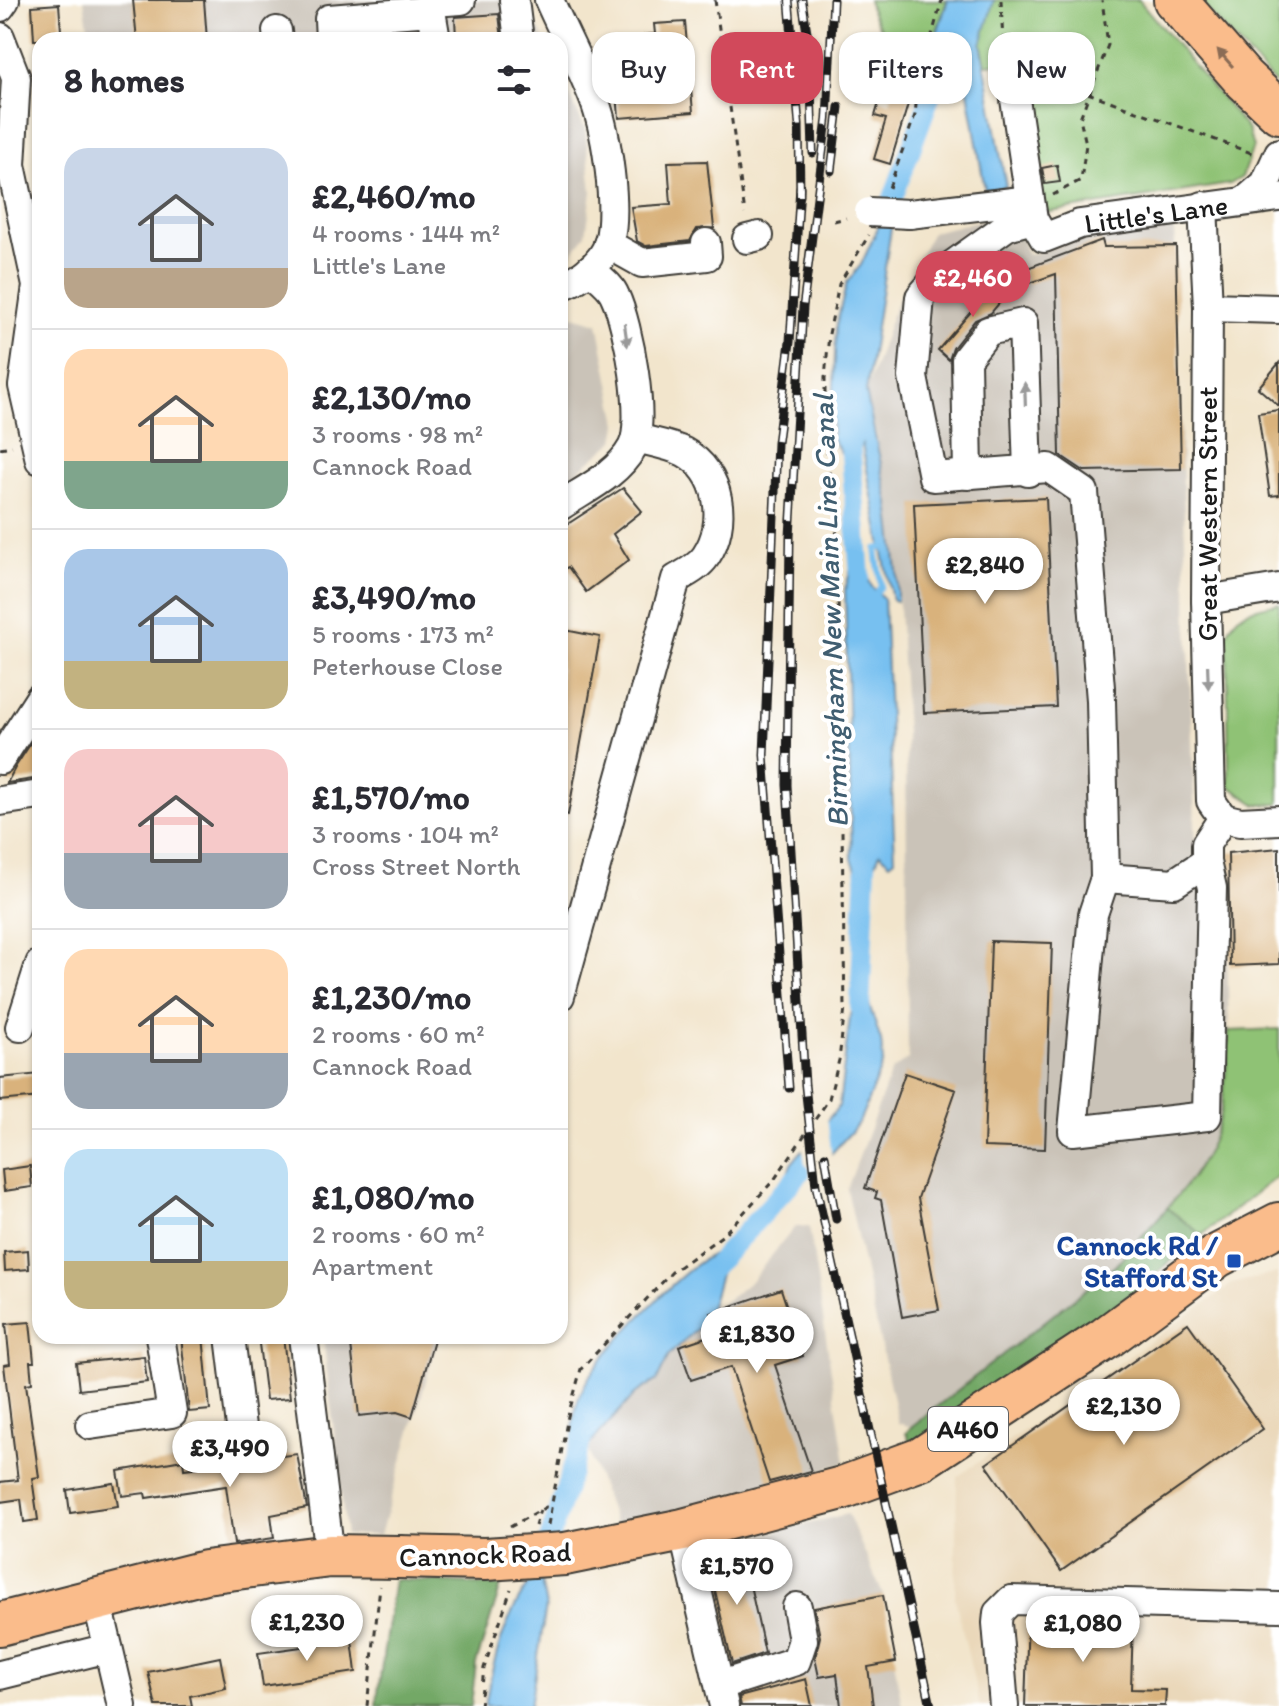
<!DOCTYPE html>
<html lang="en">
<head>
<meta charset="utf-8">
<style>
	body { margin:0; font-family:Itim,sans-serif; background:#f2f2f3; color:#2b2b33; height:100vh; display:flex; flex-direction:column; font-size:30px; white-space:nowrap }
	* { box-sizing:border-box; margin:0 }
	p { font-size:26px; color:#7c7c81 }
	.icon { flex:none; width:44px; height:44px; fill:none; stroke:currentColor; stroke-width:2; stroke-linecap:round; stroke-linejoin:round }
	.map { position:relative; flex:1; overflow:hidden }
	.sheet { position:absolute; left:32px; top:32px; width:536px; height:1312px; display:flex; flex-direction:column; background:#fff; border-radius:24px; box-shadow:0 2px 6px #0004 }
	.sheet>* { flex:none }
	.banner { position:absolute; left:592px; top:32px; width:566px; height:72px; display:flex; gap:16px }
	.price { position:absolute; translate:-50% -68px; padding:0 18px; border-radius:28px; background:#fff; color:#222; font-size:26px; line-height:52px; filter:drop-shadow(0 2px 4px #0008) }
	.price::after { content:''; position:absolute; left:50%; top:48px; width:24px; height:18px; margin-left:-12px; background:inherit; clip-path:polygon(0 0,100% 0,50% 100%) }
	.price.active { background:#d1495b; color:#fff }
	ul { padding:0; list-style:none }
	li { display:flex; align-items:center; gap:24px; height:200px; padding:0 32px }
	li+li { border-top:2px solid #e1e1e2 }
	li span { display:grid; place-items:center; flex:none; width:224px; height:160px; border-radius:24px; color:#555 }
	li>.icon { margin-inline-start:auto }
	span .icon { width:96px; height:96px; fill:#fffc; stroke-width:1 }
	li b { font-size:34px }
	h2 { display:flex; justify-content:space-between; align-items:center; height:96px; padding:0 32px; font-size:34px }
	.chip { padding:0 28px; border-radius:24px; background:#fff; box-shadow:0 2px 6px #0004; font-size:28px; line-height:72px }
	.chip.active { background:#d1495b; color:#fff }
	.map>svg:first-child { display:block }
	.built { fill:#ead8ba }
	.industrial { fill:#cac3b8 }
	.green { fill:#8fc274; stroke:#566f48; stroke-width:2 }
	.forest { fill:#73a866; stroke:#486241; stroke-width:2 }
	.water { fill:#77c0f0; stroke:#4a6e86; stroke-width:2 }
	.pier { fill:#f2e5cc }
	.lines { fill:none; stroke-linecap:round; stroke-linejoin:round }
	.stream { stroke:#77c0f0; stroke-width:6 }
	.canal { stroke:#77c0f0; stroke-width:20 }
	.building { fill:#d9b27c }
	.minor-casing { stroke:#3c3a36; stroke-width:32 }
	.highway-casing { stroke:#3c3a36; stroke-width:46 }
	.path { stroke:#3c3a36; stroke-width:3; stroke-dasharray:6 6; stroke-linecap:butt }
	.minor { stroke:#fff; stroke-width:28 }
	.highway { stroke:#fabc8b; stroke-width:42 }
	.rail-casing { stroke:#1c1c1c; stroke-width:9 }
	.rail { stroke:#fff; stroke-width:6; stroke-dasharray:18; stroke-linecap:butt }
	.minor-bridge-casing { stroke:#3c3a36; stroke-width:32; stroke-linecap:butt }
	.highway-bridge-casing { stroke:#3c3a36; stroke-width:46; stroke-linecap:butt }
	.minor-bridge { stroke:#fff; stroke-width:28 }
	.highway-bridge { stroke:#fabc8b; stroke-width:42 }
	.oneway { fill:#8b6c54 }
	.oneway2 { fill:#999 }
	.transit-dot { fill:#1a4fb4; stroke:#fff; stroke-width:3 }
	.labels { text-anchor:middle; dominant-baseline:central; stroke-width:8; stroke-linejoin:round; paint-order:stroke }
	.shield { fill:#fff; stroke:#606060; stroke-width:2 }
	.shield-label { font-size:26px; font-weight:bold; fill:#1c1c1c }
	.street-label { font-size:28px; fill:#1c1c1c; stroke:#fff }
	.transit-label { font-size:28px; font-weight:bold; fill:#164399; stroke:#fff; text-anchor:end }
	.water-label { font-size:30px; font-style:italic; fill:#405e71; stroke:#fff }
</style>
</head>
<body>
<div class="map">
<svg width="1279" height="1706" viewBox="0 0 1279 1706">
	<rect width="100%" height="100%" fill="#fff"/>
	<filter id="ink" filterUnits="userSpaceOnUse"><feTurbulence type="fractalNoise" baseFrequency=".0125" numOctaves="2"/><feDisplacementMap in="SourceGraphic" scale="16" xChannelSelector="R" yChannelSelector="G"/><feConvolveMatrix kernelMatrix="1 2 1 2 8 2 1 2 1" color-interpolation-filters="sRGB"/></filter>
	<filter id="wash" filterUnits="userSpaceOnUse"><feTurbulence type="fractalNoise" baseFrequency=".006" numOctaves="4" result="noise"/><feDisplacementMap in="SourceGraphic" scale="32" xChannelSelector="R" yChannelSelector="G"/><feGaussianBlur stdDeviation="1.8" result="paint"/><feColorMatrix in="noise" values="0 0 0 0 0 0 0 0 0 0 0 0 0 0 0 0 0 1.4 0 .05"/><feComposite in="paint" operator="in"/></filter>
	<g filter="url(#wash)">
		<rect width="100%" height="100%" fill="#f2e5cc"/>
		<polygon class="built" points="1278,1273 1279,1706 980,1706 955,1598 957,1477 1232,1284"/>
		<g class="industrial">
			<polygon points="84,0 526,0 544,40 90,40"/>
			<polygon points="560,75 585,129 592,191 586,234 560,271"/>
			<polygon points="1011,213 1028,255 1090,237 1174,228 1196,854 1225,854 1229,1035 1225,1091 1211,1151 1195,1175 1115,1266 911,1427 898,1423 847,1189 892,1070 908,1059 906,731 897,571 877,435 866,392 895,306 932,232"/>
			<polygon points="569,315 598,323 618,424 615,440 560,486 560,317"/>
			<polygon points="809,1226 845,1463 616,1526 587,1447 636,1393 657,1380 669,1355 711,1313 751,1281 795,1227"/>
			<polygon points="323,1336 439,1336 380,1535 346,1535"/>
			<polygon points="848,1514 883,1595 902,1706 739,1706 726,1668 704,1561 705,1549"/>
		</g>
		<g class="green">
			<path d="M868 0H947L925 69C901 57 873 27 868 0Z"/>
			<polygon points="994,0 1139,0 1248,130 1253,147 1242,177 1230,184 1043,213 1017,62 986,64 981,43"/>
			<polygon points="1198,0 1279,0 1279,88"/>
			<path d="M1279 603V804L1257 805 1229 786 1227 635C1235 609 1256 608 1279 603Z"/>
			<path d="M1279 1029V1175L1202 1235 1167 1208C1224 1143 1223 1115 1229 1031Z"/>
		</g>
		<g class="forest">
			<polygon points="1167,1208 1202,1235 1102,1319 912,1446 906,1433 911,1427 1115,1266"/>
			<polygon points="394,1579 501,1586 476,1664 471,1706 376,1706"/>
		</g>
		<g class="water">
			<polygon points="948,0 994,0 981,44 1006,187 985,190 965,73 958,75 920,119 925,69"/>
			<polygon points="898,183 866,392 889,503 897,571 897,601 892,600 862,444 850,466 832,439 836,326 847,282 861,265"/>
			<polygon points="856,552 872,587 884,599 895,859 890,863 880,853 864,890 852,859 845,589"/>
			<polygon points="861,980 881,1041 883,1062 876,1080 860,1120 851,1132 811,1176 782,1192 791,1164 839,1106 850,1017"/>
			<path d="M715 1253H726L707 1320 669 1355 657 1380 636 1393 587 1447 577 1450C567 1426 577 1395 591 1374 611 1345 684 1266 715 1253Z"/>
			<path d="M539 1571 546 1607 530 1706H485C493 1658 507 1608 539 1571Z"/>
		</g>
		<polygon class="pier" points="827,1116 832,1159 807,1183 802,1142"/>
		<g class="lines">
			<polyline class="stream" points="873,598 881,586 876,549 886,547 885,544"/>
			<g class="canal">
				<polyline points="890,206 931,94"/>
				<polyline points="850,441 860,577"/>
				<polyline points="860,1008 866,864"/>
				<polyline points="708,1273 800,1173"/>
				<polyline points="543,1559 586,1426"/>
			</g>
		</g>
		<g id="blocks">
			<g class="building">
				<polygon points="133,0 204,0 207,40 137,40"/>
				<polygon points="59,4 61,31 53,32 54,40 34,40 32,6"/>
				<polygon points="499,14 502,40 456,40 455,17"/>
				<polygon points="685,22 693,112 619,118 616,79 648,76 644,35 655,34 654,24"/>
				<polygon points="897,76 915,81 890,164 874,159 886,119 875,116 880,99 890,102"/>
				<polygon points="707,161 714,228 697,229 690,241 646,246 637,241 631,207 671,204 668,162"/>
				<polygon points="1057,165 1060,182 1045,184 1042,168"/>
				<polygon points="1102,240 1104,247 1176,246 1181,469 1084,471 1060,455 1056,274 1027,284 1022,270"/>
				<polygon points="994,285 1006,295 991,313 975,320 953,348 949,360 938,350"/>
				<polygon points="1279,363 1279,406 1258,388"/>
				<polygon points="1279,410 1279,495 1270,496 1258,413"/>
				<polygon points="623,488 642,511 613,534 629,560 586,592 568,567 560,571 560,529"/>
				<polygon points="1046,498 1056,707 924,713 914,504"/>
				<polygon points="560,629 600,637 568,815 560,814"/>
				<polygon points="40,729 40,778 7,783 16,766"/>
				<polygon points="1279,848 1279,964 1230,966 1228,853"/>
				<polygon points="991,941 1052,943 1045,1149 984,1147"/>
				<polygon points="905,1073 956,1090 918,1198 939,1310 902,1317 881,1200 875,1198 877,1192 865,1188"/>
				<polygon points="40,1074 40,1097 0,1101 0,1078"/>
				<polygon points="30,1166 32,1187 4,1191 2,1170"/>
				<polygon points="28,1250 29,1269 5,1271 4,1252"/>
				<polygon points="781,1289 803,1356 775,1365 811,1471 769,1482 731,1367 691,1380 679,1346 718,1333 711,1313"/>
				<polygon points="30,1322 34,1362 30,1362 32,1383 26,1384 39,1477 32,1478 38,1520 24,1522 21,1499 0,1502 0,1482 18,1480 4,1365 10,1364 6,1324"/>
				<polygon points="1188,1323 1263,1429 1061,1571 986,1464"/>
				<polygon points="181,1336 203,1336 210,1410 189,1412"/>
				<polygon points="258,1336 283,1336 290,1398 266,1400"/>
				<polygon points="350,1336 435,1336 412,1417 397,1412 359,1416"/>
				<polygon points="144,1356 147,1382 79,1390 76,1363"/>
				<polygon points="297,1454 307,1508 271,1515 274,1538 234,1544 226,1486 146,1498 145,1493 122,1496 118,1471 183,1460 184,1469"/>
				<polygon points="114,1483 118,1506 70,1513 67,1490"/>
				<polygon points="743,1553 765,1653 732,1664 708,1560"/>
				<polygon points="883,1595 896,1662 868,1667 873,1706 841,1706 837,1674 819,1677 815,1658 820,1637 814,1608"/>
				<polygon points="1028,1617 1133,1620 1131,1689 1166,1690 1165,1706 1025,1706"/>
				<polygon points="352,1640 356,1672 263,1686 258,1653"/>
				<polygon points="220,1657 226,1688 190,1696 192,1706 156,1706 148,1672"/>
				<polygon points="806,1679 812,1706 741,1706 739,1697"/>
			</g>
		</g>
	</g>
	<g filter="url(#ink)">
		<use href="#blocks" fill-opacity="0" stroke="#3c3a36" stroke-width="2"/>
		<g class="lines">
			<g class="minor-casing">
				<g id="minor">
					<polyline points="514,0 519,40"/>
					<path d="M549 0C564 34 582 67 595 102 607 135 618 208 609 242 603 263 580 280 560 286"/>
					<polyline points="0,7 5,0"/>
					<polyline points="431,11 433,2 461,0"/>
					<polyline points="277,31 278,40"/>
					<polyline points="0,37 16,78 11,165 37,286 23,386 40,460"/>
					<polyline points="330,40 329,19 431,11 436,40"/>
					<path id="s1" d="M1010 66 1033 219 1044 238 1080 224 1279 197"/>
					<polyline points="1245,201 1265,184 1279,153"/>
					<polyline points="1203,206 1208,307 1206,600 1211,801 1223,818"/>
					<polyline points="909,214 1029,200"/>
					<polyline points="1033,219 1007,226 940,274 920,297 913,377 933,477 1049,468 1084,492 1101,700 1105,878 1093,914 1073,1131 1207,1116 1212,888 1206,862"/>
					<polyline points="747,239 759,236"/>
					<polyline points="608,244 642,263 707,256 706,243"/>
					<polyline points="1208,307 1279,309"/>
					<polyline points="968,475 966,359 988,331 1023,323 1028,472"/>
					<path d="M560 506C585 489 617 475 632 448 647 423 628 323 615 296 611 285 598 277 590 269"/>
					<polyline points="1206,600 1279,588"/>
					<polyline points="0,760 40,698"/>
					<polyline points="0,801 40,795"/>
					<polyline points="1223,818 1240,822 1279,820"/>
					<polyline points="1105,878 1174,883 1206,862 1206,844 1223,818"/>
					<path d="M560 996 676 579C686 573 699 567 706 556 728 523 721 472 684 452 670 445 651 442 636 438"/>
					<polyline points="20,1027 40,964"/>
					<polyline points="230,1336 242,1435"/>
					<polyline points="303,1336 330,1556"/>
					<polyline points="90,1425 172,1413 160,1336"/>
					<polyline points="683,1530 724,1706"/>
					<polyline points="97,1600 122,1706"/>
					<polyline points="0,1675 108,1648"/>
					<polyline points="721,1685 796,1661 803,1640 797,1607"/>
					<polyline points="1004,1706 997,1623 998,1613 1011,1600 1279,1607"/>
				</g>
			</g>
			<g class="highway-casing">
				<g id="highway">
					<polyline points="1175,0 1243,78 1279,112"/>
					<polyline points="565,1554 683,1530 842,1488 921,1459 1106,1338 1217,1256 1279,1224"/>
					<polyline points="0,1624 205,1572 330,1556 399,1557"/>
				</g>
			</g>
			<g class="path">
				<polyline points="715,0 745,214"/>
				<polyline points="1001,0 1003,44"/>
				<polyline points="1088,93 1254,154"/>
				<polyline points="889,188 915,115 918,84 942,0"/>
				<polyline points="1053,195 1081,180 1086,144 1080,118 1108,45 1102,0"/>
				<polyline points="834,221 846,218"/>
				<polyline points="0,448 12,446"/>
				<polyline points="548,1525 568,1416 581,1369 672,1272 723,1235 774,1180 829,1099 839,1060 845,1008 837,537 825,438 825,378 829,334 839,284 869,235"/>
				<polyline points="535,1526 540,1510"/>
				<polyline points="510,1527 546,1507 552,1508"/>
				<polyline points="367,1706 380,1586"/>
				<polyline points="480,1706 484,1668 511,1589"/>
			</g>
			<use href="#minor" class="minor"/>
			<use href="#highway" class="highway"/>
			<g class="rail-casing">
				<g id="rail">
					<polyline points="789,0 799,125 800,196"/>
					<polyline points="802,0 810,52 813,153"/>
					<polyline points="833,0 827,119 803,307 790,537 787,785 805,1085 816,1186 931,1706"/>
					<polyline points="831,171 839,107"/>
					<polyline points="789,1088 764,755 777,443 790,342 800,187"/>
					<polyline points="825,1156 836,1219"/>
				</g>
			</g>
			<use href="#rail" class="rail"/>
			<g class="minor-bridge-casing">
				<polyline id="minor-bridge" points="869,212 909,214"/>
			</g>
			<g class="highway-bridge-casing">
				<polyline id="highway-bridge" points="399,1557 485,1559 565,1554"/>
			</g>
			<use href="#minor-bridge" class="minor-bridge"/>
			<use href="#highway-bridge" class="highway-bridge"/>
		</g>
		<defs><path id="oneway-solid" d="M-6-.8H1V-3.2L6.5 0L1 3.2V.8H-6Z" transform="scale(2)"/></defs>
		<use class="oneway" href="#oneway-solid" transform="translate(1225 58) rotate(-131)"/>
		<g class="oneway2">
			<use href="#oneway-solid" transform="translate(626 335) rotate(82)"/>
			<use href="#oneway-solid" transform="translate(1025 394) rotate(-92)"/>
			<use href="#oneway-solid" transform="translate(1208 677) rotate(88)"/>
		</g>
	</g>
	<rect class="transit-dot" x="1226" y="1253" width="16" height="16" rx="4"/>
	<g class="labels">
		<rect class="shield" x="928" y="1407" width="80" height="44" rx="6"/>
		<g class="shield-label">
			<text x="968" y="1429">A460</text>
		</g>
		<g class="street-label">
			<text stroke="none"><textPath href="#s1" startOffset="292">Little's Lane</textPath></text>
			<text transform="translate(1207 514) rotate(-90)">Great Western Street</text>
			<text transform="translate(485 1554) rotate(-2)">Cannock Road</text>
		</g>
		<g class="transit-label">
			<text x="1218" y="1245">Cannock Rd /<tspan x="1218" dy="32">Stafford St</tspan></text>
		</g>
		<g class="water-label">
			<text transform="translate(830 611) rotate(-92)">Birmingham New Main Line Canal</text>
		</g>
	</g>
</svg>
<b class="price active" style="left:973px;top:319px">£2,460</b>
<b class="price" style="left:985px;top:606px">£2,840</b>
<b class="price" style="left:757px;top:1375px">£1,830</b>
<b class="price" style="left:1124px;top:1447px">£2,130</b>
<b class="price" style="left:230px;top:1489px">£3,490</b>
<b class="price" style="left:737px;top:1607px">£1,570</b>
<b class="price" style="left:307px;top:1663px">£1,230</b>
<b class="price" style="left:1083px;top:1664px">£1,080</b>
<div class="banner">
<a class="chip">Buy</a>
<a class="chip active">Rent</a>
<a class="chip">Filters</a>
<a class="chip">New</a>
</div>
<section class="sheet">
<h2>8 homes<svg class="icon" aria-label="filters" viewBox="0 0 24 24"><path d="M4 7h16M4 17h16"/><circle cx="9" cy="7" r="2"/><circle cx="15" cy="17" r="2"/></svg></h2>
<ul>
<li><span style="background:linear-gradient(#c9d6e8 75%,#b9a48a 0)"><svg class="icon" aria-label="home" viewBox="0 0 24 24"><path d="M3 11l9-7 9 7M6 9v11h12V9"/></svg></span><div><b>£2,460/mo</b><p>4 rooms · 144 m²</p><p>Little's Lane</p></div></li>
<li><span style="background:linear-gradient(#ffd9b3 70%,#7fa58c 0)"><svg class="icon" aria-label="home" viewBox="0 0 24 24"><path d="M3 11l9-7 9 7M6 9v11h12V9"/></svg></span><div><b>£2,130/mo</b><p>3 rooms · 98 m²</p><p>Cannock Road</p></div></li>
<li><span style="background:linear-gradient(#a9c7e8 70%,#c2b280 0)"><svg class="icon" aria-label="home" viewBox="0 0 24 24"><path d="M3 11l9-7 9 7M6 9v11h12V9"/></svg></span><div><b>£3,490/mo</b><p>5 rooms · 173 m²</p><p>Peterhouse Close</p></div></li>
<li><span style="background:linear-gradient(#f6c9c9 65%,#9aa5b1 0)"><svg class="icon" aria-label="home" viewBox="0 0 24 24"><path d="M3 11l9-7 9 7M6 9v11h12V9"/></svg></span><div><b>£1,570/mo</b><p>3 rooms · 104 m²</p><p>Cross Street North</p></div></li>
<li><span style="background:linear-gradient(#ffd9b3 65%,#9aa5b1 0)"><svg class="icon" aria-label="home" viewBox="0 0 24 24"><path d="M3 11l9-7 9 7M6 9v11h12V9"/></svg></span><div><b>£1,230/mo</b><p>2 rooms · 60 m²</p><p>Cannock Road</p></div></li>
<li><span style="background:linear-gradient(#bfe0f5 70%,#c2b280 0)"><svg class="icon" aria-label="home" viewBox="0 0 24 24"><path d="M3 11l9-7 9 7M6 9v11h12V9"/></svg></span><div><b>£1,080/mo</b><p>2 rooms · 60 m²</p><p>Apartment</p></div></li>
</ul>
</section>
</div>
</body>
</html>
